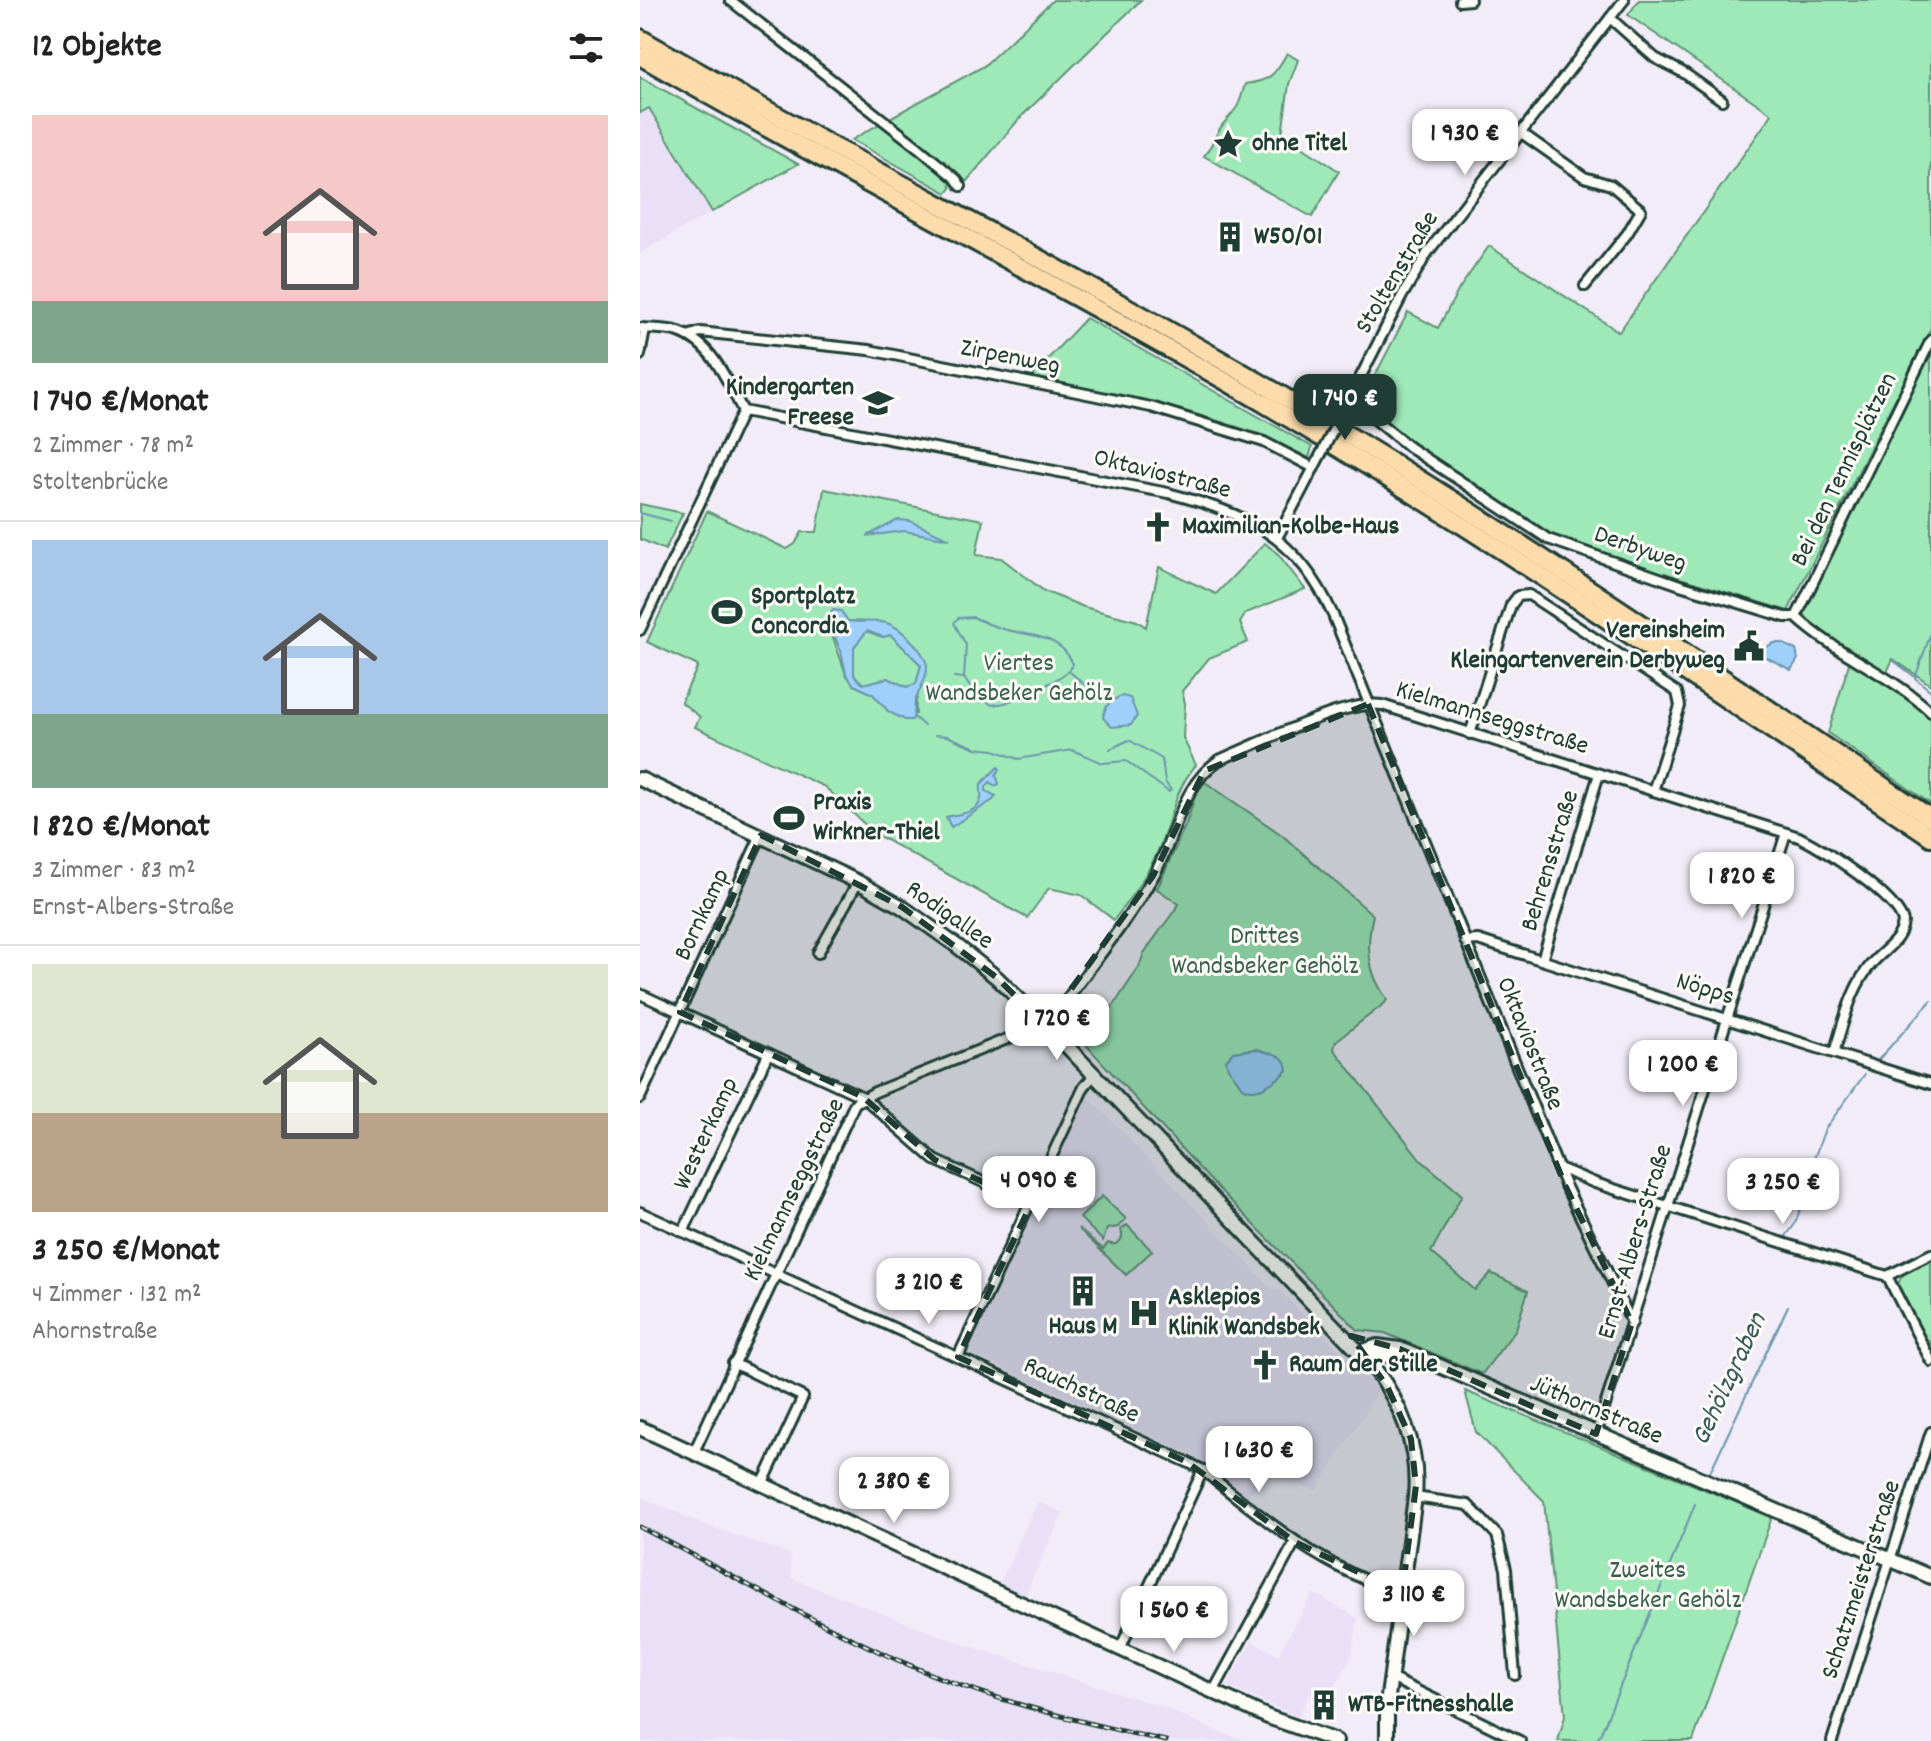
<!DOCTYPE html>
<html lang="de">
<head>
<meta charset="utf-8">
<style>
	body { margin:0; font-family:Dekko,sans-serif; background:#f2f2f2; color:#222; height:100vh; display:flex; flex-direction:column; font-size:30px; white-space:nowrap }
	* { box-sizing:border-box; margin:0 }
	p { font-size:26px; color:#767676 }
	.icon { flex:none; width:44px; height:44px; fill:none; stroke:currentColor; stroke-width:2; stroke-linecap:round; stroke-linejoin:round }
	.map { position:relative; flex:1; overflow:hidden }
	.sheet { display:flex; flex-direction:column; background:#fff; width:640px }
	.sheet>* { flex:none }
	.price { position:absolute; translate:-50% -68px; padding:0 18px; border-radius:16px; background:#fff; color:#222; font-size:26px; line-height:52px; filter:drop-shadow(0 2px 4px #0008) }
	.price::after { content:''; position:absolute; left:50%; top:48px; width:24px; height:18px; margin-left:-12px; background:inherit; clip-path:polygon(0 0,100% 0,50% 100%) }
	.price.current { background:#1f3d34; color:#fff }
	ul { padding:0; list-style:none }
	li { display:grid; align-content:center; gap:16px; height:424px; padding:0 32px }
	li+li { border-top:2px solid #e0e0e0 }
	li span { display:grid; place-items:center; height:248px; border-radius:0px; color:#555 }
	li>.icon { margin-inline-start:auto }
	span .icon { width:144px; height:144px; fill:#fffc; stroke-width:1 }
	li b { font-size:34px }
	h2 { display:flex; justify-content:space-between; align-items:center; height:96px; padding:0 32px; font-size:34px }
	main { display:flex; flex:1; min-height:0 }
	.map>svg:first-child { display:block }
	.built { fill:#e9e0f7 }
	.green { fill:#9fe9b8; stroke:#5f9376; stroke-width:2; fill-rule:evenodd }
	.water { fill:#9ed0fb; stroke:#6b95ab; stroke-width:2; fill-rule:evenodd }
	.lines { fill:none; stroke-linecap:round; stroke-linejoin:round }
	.stream { stroke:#6b95ab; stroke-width:2 }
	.street-casing { stroke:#1f3d34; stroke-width:14 }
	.secondary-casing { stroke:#1f3d34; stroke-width:18 }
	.highway-casing { stroke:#1f3d34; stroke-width:22 }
	.street { stroke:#fdfcf7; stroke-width:8 }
	.secondary { stroke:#fdfcf7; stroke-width:12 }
	.highway { stroke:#fddcac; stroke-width:16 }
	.rail-casing { stroke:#1f3d34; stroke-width:5 }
	.rail { stroke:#fdfcf7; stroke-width:2; stroke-dasharray:6; stroke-linecap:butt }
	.street-bridge-casing { stroke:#1f3d34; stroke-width:14; stroke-linecap:butt }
	.street-bridge { stroke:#fdfcf7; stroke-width:8 }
	.marked { fill:#1f3d34; fill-opacity:0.2; stroke:#1f3d34; stroke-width:6; stroke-dasharray:16 10; stroke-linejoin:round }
	.labels { text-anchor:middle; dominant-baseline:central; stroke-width:6; stroke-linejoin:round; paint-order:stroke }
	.poi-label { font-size:26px; font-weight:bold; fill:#1f3d34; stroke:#fdfcf7; text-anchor:start }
	.street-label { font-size:26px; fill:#1f3d34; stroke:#fdfcf7 }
	.park-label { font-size:26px; fill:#395f4e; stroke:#fdfcf7 }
	.water-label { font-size:28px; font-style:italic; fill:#385a5c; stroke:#fdfcf7 }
</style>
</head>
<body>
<main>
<section class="sheet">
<h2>12 Objekte<svg class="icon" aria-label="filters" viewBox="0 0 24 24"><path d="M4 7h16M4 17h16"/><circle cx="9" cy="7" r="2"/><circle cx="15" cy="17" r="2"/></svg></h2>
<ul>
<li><span style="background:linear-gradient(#f6c9c9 75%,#7fa58c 0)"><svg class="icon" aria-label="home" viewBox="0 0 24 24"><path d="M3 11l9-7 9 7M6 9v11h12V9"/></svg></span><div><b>1 740 €/Monat</b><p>2 Zimmer · 78 m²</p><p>Stoltenbrücke</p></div></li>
<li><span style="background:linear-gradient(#a9c7e8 70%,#7fa58c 0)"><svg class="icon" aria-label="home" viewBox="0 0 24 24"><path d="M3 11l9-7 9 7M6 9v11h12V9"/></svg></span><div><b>1 820 €/Monat</b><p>3 Zimmer · 83 m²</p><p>Ernst-Albers-Straße</p></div></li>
<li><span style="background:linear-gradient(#dfe7d0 60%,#b9a48a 0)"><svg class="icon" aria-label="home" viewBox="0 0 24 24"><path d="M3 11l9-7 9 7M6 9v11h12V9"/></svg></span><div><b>3 250 €/Monat</b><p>4 Zimmer · 132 m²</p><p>Ahornstraße</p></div></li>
</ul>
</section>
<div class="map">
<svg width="1291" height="1741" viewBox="0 0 1291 1741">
	<rect width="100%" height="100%" fill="#f1ecf7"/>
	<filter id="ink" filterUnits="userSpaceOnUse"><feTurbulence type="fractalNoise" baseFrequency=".0125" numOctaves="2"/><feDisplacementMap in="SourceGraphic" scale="16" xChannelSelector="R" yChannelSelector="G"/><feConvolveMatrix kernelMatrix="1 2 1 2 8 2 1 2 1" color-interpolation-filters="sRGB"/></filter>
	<g filter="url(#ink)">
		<g class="built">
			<polygon points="9,107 72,212 0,253 0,113"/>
			<polygon points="450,1098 632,1289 640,1291 739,1390 677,1491 650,1482 636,1468 607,1497 561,1459 329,1352 446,1100"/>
			<polygon points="0,1497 66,1525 150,1554 151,1578 317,1642 526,1708 576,1731 606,1741 0,1741"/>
			<polygon points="398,1501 423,1513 385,1595 360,1583"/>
			<polygon points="673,1593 718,1618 712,1656 691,1694 675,1685 658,1717 587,1686 612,1641 638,1655"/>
		</g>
		<g class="green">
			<polygon points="413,0 501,0 379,119 326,182 248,119 344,66"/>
			<polygon points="999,0 1291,0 1291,328 1148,611 1007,568 903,531 769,445 723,405 726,401 725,395 768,312 798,328 819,289 849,246 979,332 1132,114 988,15"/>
			<path d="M647 53 658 60 649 84 642 134 699 171 672 217 564 156C573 145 576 132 584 123 599 106 599 106 605 84 630 81 635 75 647 53Z"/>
			<polygon points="0,77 158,164 72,212 9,108 0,113"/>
			<polygon points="241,123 310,181 311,188 307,193 212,140"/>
			<path d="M446 318 672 447 669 458C580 413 491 397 394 378V374Z"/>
			<path d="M1291 349V685L1253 659 1247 672C1223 660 1171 636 1163 610Z"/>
			<path d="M184 489 343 520 336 555 361 558 404 591 444 607 497 621 506 627 519 567 576 594 625 543 638 554 665 589 606 613 600 623 608 642 569 658 542 691 545 703 543 738 556 765C534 790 531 821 518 851 507 876 490 898 474 920L441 895 409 888 387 918 235 834 185 787 55 727 60 717 41 702 58 666 7 642 67 511 147 549 155 544 162 532H177ZM187 620 246 623C257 627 263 635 272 643 304 676 272 680 276 714L249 712 233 694 214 685 206 674Z"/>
			<polygon points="0,504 43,513 25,550 0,539"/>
			<polygon points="226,631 243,637 251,635 281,665 276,684 267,687 248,678 223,684 214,675 214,647"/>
			<polygon points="1210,660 1269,697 1291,716 1291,804 1188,733"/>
			<path d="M565 782 642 835 733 915C726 945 727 973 747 999L745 1003 696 1041 694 1049 781 1160 822 1195 791 1252 835 1290 851 1273 888 1291 876 1329 842 1374 745 1333 718 1330 573 1183 447 1046 499 967 504 953 539 904 517 889 546 824 556 794ZM617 1049 633 1054 644 1074 620 1089 602 1087 586 1060 594 1052Z"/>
			<polygon points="462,1196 486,1219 478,1227 467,1229 463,1241 440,1218"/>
			<path d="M487 1225 512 1251 486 1275 438 1228 463 1249 468 1243C477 1247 485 1240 481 1230Z"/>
			<path d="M1291 1257V1353L1258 1287C1260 1269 1277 1265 1291 1257Z"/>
			<polygon points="825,1391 1132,1517 1053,1741 918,1741 925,1716 904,1501 836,1432"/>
		</g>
		<g class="water">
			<polygon points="258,520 270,521 310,539 264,531 227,536"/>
			<path d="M193 610 201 611 208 621C221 623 233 620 246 623 260 626 286 652 287 667 287 679 281 686 277 696 272 705 277 711 272 720H265L249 712 233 694 214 685 206 674 201 651 187 619ZM227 631 243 637 251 635 281 665 276 684 267 687 248 678 223 684 214 675V647Z"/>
			<polygon points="1134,643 1142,643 1156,650 1158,659 1151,670 1124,656 1122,649"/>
			<path d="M482 696 490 698 497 716 491 725 472 727 463 718C465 705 470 700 482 696Z"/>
			<path d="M358 767 360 769 356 775 359 784 355 786 350 782 346 787V791L356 796 353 800 311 827 306 817C317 814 338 814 341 799 342 794 340 789 341 784Z"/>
			<path d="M617 1049C630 1055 645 1051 647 1070 639 1079 616 1097 603 1087 599 1084 598 1080 595 1077 590 1070 587 1068 586 1060L593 1052Z"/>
		</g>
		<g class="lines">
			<g class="stream">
				<polyline points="0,513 31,521"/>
				<path d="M333 617C343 622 353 626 363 629 390 636 420 634 433 664L429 671 412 682 365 703 352 705 334 693 324 678 326 645 314 623 318 618Z"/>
				<polyline points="1291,633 1275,678 1291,691"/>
				<polyline points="1254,661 1275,677"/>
				<polyline points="429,671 461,699"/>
				<polyline points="314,677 323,678"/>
				<polyline points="274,717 284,726"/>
				<polyline points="295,735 307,736 336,748 354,750 378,759 432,750 463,763 486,761 529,792 531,790 525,782 522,759 489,740 470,749"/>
				<polyline points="1239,1059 1291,1001"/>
				<polyline points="1146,1236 1155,1224 1166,1193 1165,1183 1185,1129 1225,1074"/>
				<polyline points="1070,1472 1148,1306"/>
				<polyline points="955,1741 961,1733 1055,1504"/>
			</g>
			<g class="street-casing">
				<g id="street">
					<polyline points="90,0 279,148 316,179 321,186"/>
					<polyline points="820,1 830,0"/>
					<polyline points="970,18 1015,58 1044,73 1082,100"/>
					<polyline points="880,132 944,177 971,185 1001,210 987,234 945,286"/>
					<path d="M0 328C13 329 26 328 39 332 72 343 88 382 103 411L528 493C607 514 657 535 693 615L925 1185 992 1323"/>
					<polyline points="48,336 60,332 229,350 511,407 624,442 674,468"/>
					<polyline points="0,355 5,329"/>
					<path d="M708 401 720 407 769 447 908 539 1040 585 1145 617H1156C1197 655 1251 674 1291 712"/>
					<polyline points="701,415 762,296 788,252 984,0"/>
					<polyline points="637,538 681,454"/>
					<polyline points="1156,617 1291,340"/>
					<polyline points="0,630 103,411"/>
					<polyline points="830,734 871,605 878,596 889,595 1037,692 1040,706 1013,791"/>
					<polyline points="825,941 838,940 1291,1084"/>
					<polyline points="178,953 218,882"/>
					<polyline points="902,960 959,774"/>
					<polyline points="0,994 223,1097 295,1160 391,1204"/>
					<polyline points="0,1098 121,835"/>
					<polyline points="919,1168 955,1183 1247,1276"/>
					<path d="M0 1212 547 1462 563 1470C623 1519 686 1571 762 1593"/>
					<polyline points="43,1232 128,1054"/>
					<polyline points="1247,1276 1291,1361"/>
					<polyline points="1247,1276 1291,1254"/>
					<polyline points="318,1357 444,1087 454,1075"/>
					<polyline points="93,1363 163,1397 123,1483"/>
					<polyline points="956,1434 1146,833"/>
					<path d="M54 1452 215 1103 235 1092 404 1024 419 1010C450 967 486 924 513 877 536 838 539 787 579 760 619 744 702 700 742 705L1159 837C1183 849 1258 897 1263 922 1261 941 1246 948 1234 961 1211 986 1204 1021 1194 1053"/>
					<polyline points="775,1497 828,1505 857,1535 866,1569 875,1675"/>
					<polyline points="480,1649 563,1470"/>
					<polyline points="751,1678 880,1741"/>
					<polyline points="573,1692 655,1542"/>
					<polyline points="1192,1741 1291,1432"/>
				</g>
			</g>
			<g class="secondary-casing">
				<g id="secondary">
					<path d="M0 779 218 882 262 907 317 946 356 977 422 1041 735 1369C763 1407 779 1450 775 1497L747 1704V1741"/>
					<polyline points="721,1352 737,1346 760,1349 1291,1577"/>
					<polyline points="721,1352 766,1357"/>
					<polyline points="0,1428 628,1717 696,1741"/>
				</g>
			</g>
			<g class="highway-casing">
				<g id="highway">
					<path d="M0 38C210 160 427 269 636 392 861 524 1075 674 1291 818"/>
					<path d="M0 56C208 177 422 285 630 407 856 540 1073 691 1291 837"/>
				</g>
			</g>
			<use href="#street" class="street"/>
			<use href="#secondary" class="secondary"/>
			<use href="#highway" class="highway"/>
			<g class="rail-casing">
				<path id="rail" d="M0 1527C98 1578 195 1636 298 1677 371 1705 449 1724 526 1741"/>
			</g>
			<use href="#rail" class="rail"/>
			<g class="street-bridge-casing">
				<polyline id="street-bridge" points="681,454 701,415"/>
			</g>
			<use href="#street-bridge" class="street-bridge"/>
		</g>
	</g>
	<path class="marked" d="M728 704 925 1185 992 1323 956 1434 760 1349 711 1336 747 1386 771 1439 776 1486 762 1593 655 1542 547 1462 318 1357 391 1204 295 1160 223 1097 40 1012 121 835 262 907 356 977 405 1025 513 876 564 771Z"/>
	<defs>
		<g id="sight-bare" transform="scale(2.4)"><path d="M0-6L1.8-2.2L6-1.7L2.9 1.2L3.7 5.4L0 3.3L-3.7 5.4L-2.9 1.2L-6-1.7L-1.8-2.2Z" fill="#1f3d34" stroke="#fdfcf7" stroke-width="2.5" paint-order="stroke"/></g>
		<g id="building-bare" transform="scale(2.4)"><path d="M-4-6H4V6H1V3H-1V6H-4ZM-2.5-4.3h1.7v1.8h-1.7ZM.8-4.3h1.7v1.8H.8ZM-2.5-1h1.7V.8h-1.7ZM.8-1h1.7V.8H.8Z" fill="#1f3d34" stroke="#fdfcf7" stroke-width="2.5" paint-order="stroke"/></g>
		<g id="school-bare" transform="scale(2.4)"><path d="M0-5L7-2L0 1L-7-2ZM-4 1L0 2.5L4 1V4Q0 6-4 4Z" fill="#1f3d34" stroke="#fdfcf7" stroke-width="2.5" paint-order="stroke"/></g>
		<g id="church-bare" transform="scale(2.4)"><path d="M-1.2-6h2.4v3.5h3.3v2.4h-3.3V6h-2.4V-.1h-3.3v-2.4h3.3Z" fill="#1f3d34" stroke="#fdfcf7" stroke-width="2.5" paint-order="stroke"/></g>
		<g id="stadium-bare" transform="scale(2.4)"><path d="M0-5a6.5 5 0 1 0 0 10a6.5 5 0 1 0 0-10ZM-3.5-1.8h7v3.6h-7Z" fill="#1f3d34" stroke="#fdfcf7" stroke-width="2.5" paint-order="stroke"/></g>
		<g id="civic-bare" transform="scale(2.4)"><path d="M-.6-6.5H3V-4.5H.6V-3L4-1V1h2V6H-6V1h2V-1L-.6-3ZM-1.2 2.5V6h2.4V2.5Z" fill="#1f3d34" stroke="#fdfcf7" stroke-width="2.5" paint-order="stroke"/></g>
		<g id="hospital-bare" transform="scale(2.4)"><path d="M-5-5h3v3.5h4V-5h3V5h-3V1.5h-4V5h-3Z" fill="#1f3d34" stroke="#fdfcf7" stroke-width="2.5" paint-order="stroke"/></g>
	</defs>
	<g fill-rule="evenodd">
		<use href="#sight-bare" x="588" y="144"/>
		<use href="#building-bare" x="590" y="237"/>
		<use href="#school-bare" x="238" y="403"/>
		<use href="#church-bare" x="518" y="527"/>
		<use href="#stadium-bare" x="87" y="612"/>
		<use href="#civic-bare" x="1109" y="646"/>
		<use href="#stadium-bare" x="149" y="818"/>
		<use href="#building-bare" x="443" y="1291"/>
		<use href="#hospital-bare" x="504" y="1313"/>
		<use href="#church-bare" x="625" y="1365"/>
		<use href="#building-bare" x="684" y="1705"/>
	</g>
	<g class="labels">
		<g class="poi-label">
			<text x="612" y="144">ohne Titel</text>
			<text x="614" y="237">W50/01</text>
			<text x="214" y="388" text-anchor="end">Kindergarten<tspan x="214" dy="30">Freese</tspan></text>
			<text x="542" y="527">Maximilian-Kolbe-Haus</text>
			<text x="111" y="597">Sportplatz<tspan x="111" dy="30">Concordia</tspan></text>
			<text x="1085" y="631" text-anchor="end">Vereinsheim<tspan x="1085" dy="30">Kleingartenverein Derbyweg</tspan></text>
			<text x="173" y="803">Praxis<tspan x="173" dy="30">Wirkner-Thiel</tspan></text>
			<text x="528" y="1298">Asklepios<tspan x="528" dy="30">Klinik Wandsbek</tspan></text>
			<text x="443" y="1327" text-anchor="middle">Haus M</text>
			<text x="649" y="1365">Raum der Stille</text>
			<text x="708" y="1705">WTB-Fitnesshalle</text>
		</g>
		<g class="street-label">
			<text transform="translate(758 273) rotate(-59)">Stoltenstraße</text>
			<text transform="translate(370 358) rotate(11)">Zirpenweg</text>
			<text transform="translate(1205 470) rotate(-64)">Bei den Tennisplätzen</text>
			<text transform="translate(522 475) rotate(14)">Oktaviostraße</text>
			<text transform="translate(1000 550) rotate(19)">Derbyweg</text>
			<text transform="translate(852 719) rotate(17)">Kielmannseggstraße</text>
			<text transform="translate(911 861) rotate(-73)">Behrensstraße</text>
			<text transform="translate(63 915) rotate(-65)">Bornkamp</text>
			<text transform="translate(309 916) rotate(35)">Rodigallee</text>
			<text transform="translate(1065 990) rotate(17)">Nöpps</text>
			<text transform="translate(889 1044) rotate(68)">Oktaviostraße</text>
			<text transform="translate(67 1134) rotate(-65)">Westerkamp</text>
			<text transform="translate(155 1190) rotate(-64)">Kielmannseggstraße</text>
			<text transform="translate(996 1242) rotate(-73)">Ernst-Albers-Straße</text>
			<text transform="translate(441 1391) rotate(25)">Rauchstraße</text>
			<text transform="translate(956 1411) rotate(23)">Jüthornstraße</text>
			<text transform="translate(1222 1580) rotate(-72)">Schatzmeisterstraße</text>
		</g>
		<g class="park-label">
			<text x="379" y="664">Viertes<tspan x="379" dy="30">Wandsbeker Gehölz</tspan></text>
			<text x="625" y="937">Drittes<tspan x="625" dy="30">Wandsbeker Gehölz</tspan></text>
			<text x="1008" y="1571">Zweites<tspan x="1008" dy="30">Wandsbeker Gehölz</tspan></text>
		</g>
		<g class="water-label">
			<text transform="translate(1091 1380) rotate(-65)">Gehölzgraben</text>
		</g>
	</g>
</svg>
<b class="price" style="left:825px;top:177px">1 930 €</b>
<b class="price current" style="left:705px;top:442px">1 740 €</b>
<b class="price" style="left:1102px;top:920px">1 820 €</b>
<b class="price" style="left:417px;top:1062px">1 720 €</b>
<b class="price" style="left:1043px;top:1108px">1 200 €</b>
<b class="price" style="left:399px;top:1224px">4 090 €</b>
<b class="price" style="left:1143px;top:1226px">3 250 €</b>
<b class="price" style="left:289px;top:1326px">3 210 €</b>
<b class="price" style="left:619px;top:1494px">1 630 €</b>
<b class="price" style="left:254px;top:1525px">2 380 €</b>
<b class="price" style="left:774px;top:1638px">3 110 €</b>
<b class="price" style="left:534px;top:1654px">1 560 €</b>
</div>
</main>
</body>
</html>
